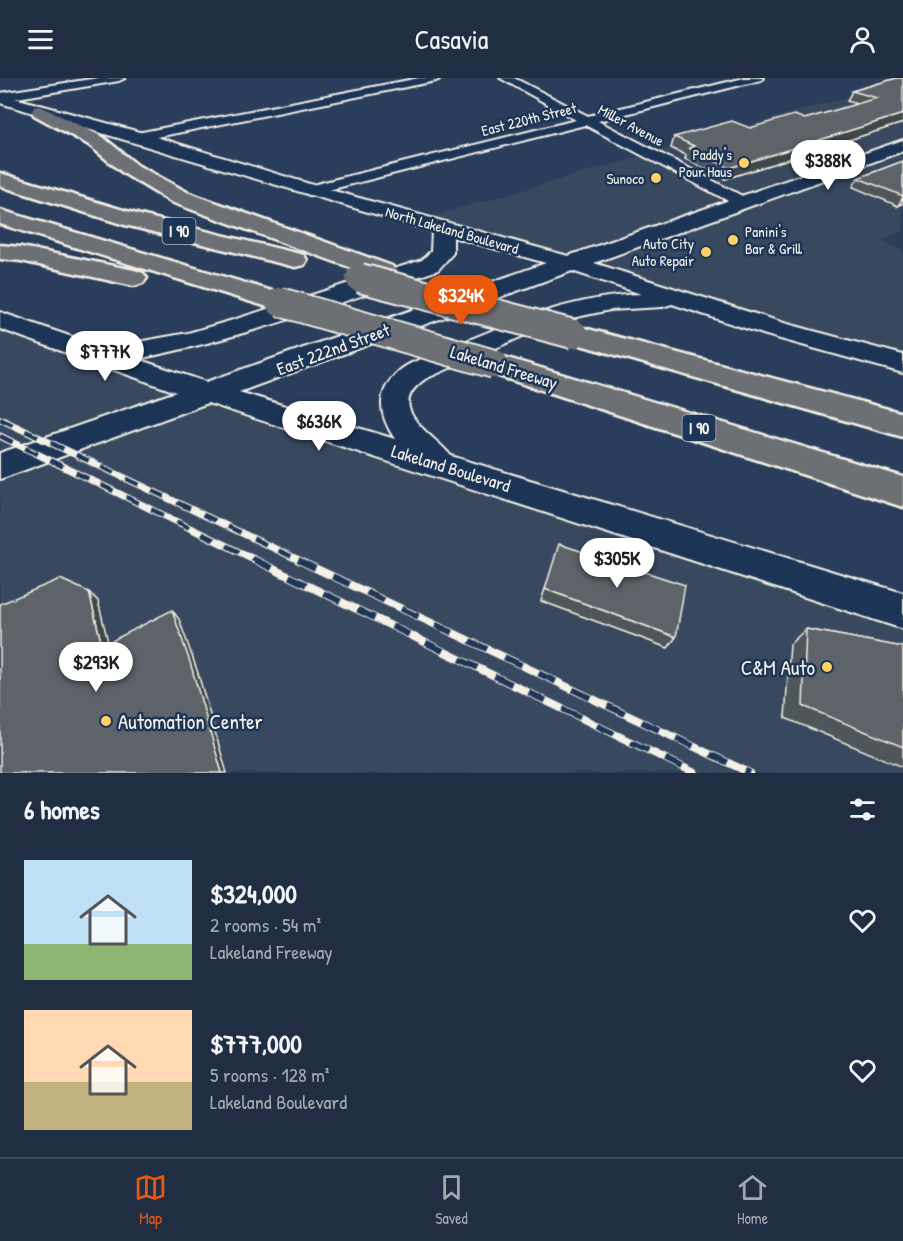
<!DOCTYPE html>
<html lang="en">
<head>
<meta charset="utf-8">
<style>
	body { margin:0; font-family:"Patrick Hand",sans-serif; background:#28364b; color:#f1f3f6; height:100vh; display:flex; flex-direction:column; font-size:22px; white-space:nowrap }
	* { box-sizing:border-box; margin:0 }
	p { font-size:20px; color:#a2a8b2 }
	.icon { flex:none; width:33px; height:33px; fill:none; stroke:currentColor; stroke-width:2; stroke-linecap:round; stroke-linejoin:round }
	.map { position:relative; height:695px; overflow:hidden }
	.panel { display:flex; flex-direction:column; background:#202e44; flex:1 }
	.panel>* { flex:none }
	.price { position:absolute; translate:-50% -51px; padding:0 14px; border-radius:21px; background:#fff; color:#222; font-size:20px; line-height:39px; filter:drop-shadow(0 2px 3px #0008) }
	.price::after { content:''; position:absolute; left:50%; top:36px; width:18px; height:14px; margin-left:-9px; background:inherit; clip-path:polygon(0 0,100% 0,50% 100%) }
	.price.current { background:#ea580c; color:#fff }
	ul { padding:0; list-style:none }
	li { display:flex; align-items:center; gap:18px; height:150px; padding:0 24px }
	li span { display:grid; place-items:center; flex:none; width:168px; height:120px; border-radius:0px; color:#555 }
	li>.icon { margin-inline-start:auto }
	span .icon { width:72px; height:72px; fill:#fffc; stroke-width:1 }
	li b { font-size:26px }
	h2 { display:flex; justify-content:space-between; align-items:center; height:72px; padding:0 24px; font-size:26px }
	header { display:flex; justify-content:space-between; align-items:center; height:78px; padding:0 24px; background:#202e44; font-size:27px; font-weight:600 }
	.menu { display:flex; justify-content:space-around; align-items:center; height:84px; border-top:2px solid #3d4a5d; background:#202e44; font-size:16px; color:#a2a8b2 }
	.menu a { display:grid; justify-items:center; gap:3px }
	.menu .current { color:#ea580c }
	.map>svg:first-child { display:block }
	.built { fill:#39495f }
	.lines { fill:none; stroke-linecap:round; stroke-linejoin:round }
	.minor-casing { stroke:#f4f1e8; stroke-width:4 }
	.tertiary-casing { stroke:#f4f1e8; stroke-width:4 }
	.motorway-casing { stroke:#f4f1e8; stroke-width:5 }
	.minor { fill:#1d3557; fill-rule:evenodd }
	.tertiary { fill:#1d3557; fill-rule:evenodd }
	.motorway { fill:#6c6f75; fill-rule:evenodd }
	.rail-far1-casing { stroke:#f4f1e8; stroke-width:7 }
	.rail-casing { stroke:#f4f1e8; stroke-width:8 }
	.rail-far1 { stroke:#1d3557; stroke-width:4.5; stroke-dasharray:14; stroke-linecap:butt }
	.rail { stroke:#1d3557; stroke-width:6; stroke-dasharray:19; stroke-linecap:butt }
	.motorway-bridge-casing { stroke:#f4f1e8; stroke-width:32; stroke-linecap:butt }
	.motorway-bridge { stroke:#6c6f75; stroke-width:28 }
	.wall { fill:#50565a; stroke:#f4f1e8; stroke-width:1.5 }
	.shaded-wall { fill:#41464a; stroke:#f4f1e8; stroke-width:1.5 }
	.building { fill:#5d6469; stroke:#f4f1e8; stroke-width:1.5 }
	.poi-dot { fill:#ffd166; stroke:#1d3557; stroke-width:2 }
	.labels { text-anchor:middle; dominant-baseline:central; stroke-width:5; stroke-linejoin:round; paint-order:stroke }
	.far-street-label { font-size:15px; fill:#f4f1e8; stroke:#1d3557 }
	.far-poi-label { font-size:15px; fill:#f4f1e8; stroke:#1d3557; text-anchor:end }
	.shield { fill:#1d3557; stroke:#b4b9bc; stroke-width:1.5 }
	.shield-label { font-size:16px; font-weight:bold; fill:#f4f1e8 }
	.street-label { font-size:18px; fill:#f4f1e8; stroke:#1d3557 }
	.near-poi-label { font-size:21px; fill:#f4f1e8; stroke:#1d3557; text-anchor:end }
</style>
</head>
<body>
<header><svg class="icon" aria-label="menu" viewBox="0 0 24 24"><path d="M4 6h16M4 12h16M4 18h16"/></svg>Casavia<svg class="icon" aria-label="person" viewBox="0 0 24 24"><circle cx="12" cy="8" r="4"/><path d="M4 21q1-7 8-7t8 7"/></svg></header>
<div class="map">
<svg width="903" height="695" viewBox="0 0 903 695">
	<rect width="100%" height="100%" fill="#2a3e5b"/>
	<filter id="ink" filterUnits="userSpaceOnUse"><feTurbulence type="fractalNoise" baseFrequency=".0167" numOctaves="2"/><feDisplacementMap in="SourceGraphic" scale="12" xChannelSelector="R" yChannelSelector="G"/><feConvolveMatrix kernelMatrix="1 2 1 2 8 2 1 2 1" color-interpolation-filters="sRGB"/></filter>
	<g filter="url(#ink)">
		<g class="built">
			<polygon points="903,3 903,153 882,162 903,173 903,279 419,142"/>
			<polygon points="0,242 903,533 903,695 0,695"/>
		</g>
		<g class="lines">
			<g class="minor-casing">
				<g id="minor">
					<polygon points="98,0 125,0 119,3 0,23 0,15"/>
					<polygon points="419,0 442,0 436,3 137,63 130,59 137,55"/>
					<polygon points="500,0 514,0 588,38 744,0 763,0 761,2 598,43 748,121 750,124 748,127 736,127 585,47 309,117 301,112 304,109 576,42"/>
				</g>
			</g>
			<g class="tertiary-casing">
				<path id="tertiary" d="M0 16 143 55 316 108 568 178 903 62V73L594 185 784 245 903 277V295L766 257 672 226 662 229 610 232 572 240 523 258 425 301C382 331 434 356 451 378L903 515V551L208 325 0 401V375L176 314 0 251V234L104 270 188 255 233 242 422 182 431 173 432 153 0 25ZM453 159 546 185 206 304 137 281C240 261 339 225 438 192L453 175ZM572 193 641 216C570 219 509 245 445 272 429 279 408 283 396 296 375 317 380 339 395 361L239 314Z"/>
			</g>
			<g class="motorway-casing">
				<g id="motorway">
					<polygon points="40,28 103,59 137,87 187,114 392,188 396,193 392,198 383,201 374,198 171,124 123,95 89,67 34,37 32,33 34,29"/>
					<polygon points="0,95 140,137 304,177 307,182 304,187 295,189 125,147 0,108"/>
					<polygon points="0,132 289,218 293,224 289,230 280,232 271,230 0,146"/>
					<polygon points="0,167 21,169 134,192 143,195 147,200 143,205 134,208 21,183 0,181"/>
					<polygon points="573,247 903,335 903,359 563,262 559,256 563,250"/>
					<polygon points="494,276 903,399 903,429 483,293 479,286 483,279"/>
				</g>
			</g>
			<use href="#minor" class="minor"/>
			<use href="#tertiary" class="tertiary"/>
			<use href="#motorway" class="motorway"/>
			<g class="rail-far1-casing">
				<g id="rail-far1">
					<polyline points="0,341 301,483"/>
					<polyline points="0,358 258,483"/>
				</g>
			</g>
			<g class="rail-casing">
				<g id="rail">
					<polyline points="255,482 695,695"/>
					<polyline points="298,482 750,695"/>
				</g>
			</g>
			<use href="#rail-far1" class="rail-far1"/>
			<use href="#rail" class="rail"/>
			<g class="motorway-bridge-casing">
				<g id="motorway-bridge">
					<polyline points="360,200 573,256"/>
					<polyline points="280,224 494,286"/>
				</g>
			</g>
			<use href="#motorway-bridge" class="motorway-bridge"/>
		</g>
		<g class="wall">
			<polygon points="897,0 903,45 725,101 685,81 686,77 671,70 674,59 750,50 805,41 857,26 847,23 852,13"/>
			<polygon points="903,83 903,125 898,128 853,109 858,100"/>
			<polygon points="545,511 676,559 668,570 541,523"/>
			<polygon points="806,551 903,569 903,689 785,640 790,566"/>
		</g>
		<g class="shaded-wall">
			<polygon points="903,36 903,45 725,101 729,90"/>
			<polygon points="903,119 903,125 898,128"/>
			<polygon points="89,514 98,523 111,576 102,568"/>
			<polygon points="172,532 179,541 197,592 227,695 222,695"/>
		</g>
		<g class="building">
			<polygon points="897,0 903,0 903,36 729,90 689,70 694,68 674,59 732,43 750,50 794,37 805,41 877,20 852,13"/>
			<polygon points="903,83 903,118 858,100"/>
			<polygon points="559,466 685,507 676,559 545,511"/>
			<polygon points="60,501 89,514 102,568 172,532 190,584 222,695 0,695 0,526"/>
			<polygon points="806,551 903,569 903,669 803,628"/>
		</g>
	</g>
	<g class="poi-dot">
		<circle cx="744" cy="85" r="6"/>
		<circle cx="656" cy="100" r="6"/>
		<circle cx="733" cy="162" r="6"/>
		<circle cx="706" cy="174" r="6"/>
		<circle cx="827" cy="589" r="6"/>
		<circle cx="106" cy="643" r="6"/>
	</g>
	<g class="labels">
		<g class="far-street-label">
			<text transform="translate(529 41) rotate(-14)">East 220th Street</text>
			<text transform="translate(631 47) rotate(28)">Miller Avenue</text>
			<text transform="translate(452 152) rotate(16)">North Lakeland Boulevard</text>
		</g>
		<g class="far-poi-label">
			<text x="732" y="76">Paddy's<tspan x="732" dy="17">Pour Haus</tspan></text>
			<text x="644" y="100">Sunoco</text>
			<text x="745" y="153" text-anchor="start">Panini's<tspan x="745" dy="17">Bar &amp; Grill</tspan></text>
			<text x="694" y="165">Auto City<tspan x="694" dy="17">Auto Repair</tspan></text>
		</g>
		<g class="shield">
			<rect x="162.5" y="140" width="33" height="26" rx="4.5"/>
			<rect x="682.5" y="337" width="33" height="26" rx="4.5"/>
		</g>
		<g class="shield-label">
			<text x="179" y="153">I 90</text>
			<text x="699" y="350">I 90</text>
		</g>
		<g class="street-label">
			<text transform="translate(333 271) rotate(-20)">East 222nd Street</text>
			<text transform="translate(504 289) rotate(17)">Lakeland Freeway</text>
			<text transform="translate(451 390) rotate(17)">Lakeland Boulevard</text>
		</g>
		<g class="near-poi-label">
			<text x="815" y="589">C&amp;M Auto</text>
			<text x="118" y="643" text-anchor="start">Automation Center</text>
		</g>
	</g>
</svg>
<b class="price" style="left:828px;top:113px">$388K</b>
<b class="price current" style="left:461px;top:248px">$324K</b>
<b class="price" style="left:105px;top:304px">$777K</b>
<b class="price" style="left:319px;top:374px">$636K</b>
<b class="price" style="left:617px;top:511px">$305K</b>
<b class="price" style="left:96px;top:615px">$293K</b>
</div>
<section class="panel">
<h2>6 homes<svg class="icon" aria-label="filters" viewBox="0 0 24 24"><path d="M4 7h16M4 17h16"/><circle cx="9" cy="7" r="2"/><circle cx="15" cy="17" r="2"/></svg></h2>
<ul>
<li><span style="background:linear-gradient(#bfe0f5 70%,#8fb573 0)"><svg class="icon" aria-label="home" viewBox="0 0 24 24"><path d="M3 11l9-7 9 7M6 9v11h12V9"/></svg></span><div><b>$324,000</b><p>2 rooms · 54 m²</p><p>Lakeland Freeway</p></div><svg class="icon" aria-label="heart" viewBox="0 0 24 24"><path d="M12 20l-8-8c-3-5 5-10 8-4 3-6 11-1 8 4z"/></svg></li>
<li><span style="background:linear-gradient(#ffd9b3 60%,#c2b280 0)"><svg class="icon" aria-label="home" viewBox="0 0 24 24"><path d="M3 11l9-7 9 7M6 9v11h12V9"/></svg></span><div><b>$777,000</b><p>5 rooms · 128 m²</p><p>Lakeland Boulevard</p></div><svg class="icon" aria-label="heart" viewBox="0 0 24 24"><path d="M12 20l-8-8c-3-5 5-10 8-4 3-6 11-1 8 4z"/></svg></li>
</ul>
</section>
<nav class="menu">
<a class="current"><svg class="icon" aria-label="map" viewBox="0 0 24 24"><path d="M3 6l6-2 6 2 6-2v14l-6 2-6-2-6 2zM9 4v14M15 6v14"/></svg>Map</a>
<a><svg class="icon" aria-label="saved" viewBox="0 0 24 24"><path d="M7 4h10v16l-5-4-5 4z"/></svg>Saved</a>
<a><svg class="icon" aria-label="home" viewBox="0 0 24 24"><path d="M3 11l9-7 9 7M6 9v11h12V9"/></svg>Home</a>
</nav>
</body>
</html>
